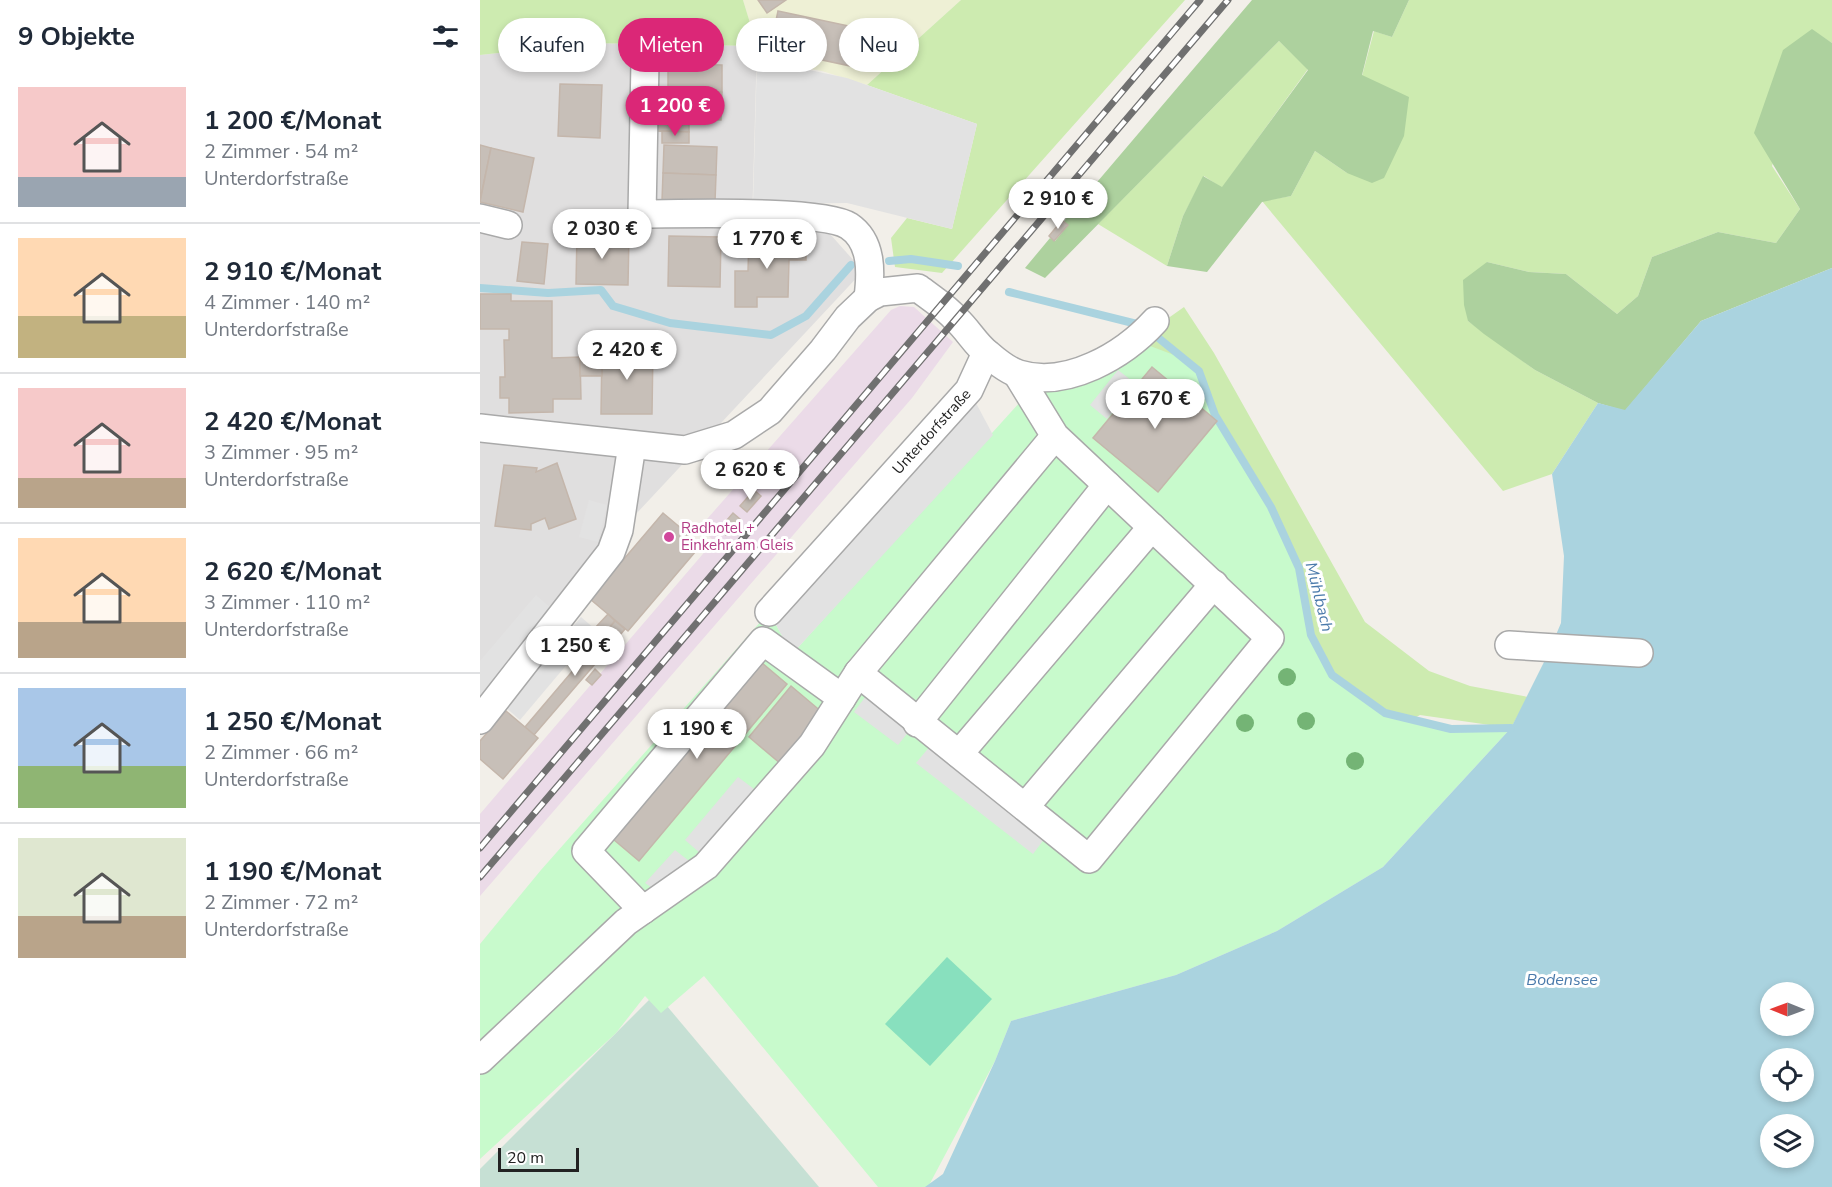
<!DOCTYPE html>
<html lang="de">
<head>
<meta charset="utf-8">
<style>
	body { margin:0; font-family:"Nunito Sans",sans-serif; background:#f6f6f7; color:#1f2937; height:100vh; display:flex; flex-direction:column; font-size:22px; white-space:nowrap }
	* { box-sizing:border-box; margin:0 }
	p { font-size:20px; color:#747a83 }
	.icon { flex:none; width:33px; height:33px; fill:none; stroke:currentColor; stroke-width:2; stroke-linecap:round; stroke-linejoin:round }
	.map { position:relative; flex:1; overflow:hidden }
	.details { display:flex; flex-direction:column; background:#fff; width:480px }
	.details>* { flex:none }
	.top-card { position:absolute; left:18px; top:18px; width:570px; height:54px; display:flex; gap:12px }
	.needle { width:39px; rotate:271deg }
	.buttons { position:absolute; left:1280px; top:982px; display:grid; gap:12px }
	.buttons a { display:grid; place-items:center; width:54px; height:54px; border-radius:50%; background:#fff; box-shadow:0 3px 9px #0003; font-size:30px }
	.scale { position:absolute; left:18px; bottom:15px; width:81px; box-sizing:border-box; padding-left:6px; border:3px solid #222; border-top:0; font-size:16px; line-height:21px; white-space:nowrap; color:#222; -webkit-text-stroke:4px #fff; paint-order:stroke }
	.price { position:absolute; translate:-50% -51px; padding:0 14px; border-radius:21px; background:#fff; color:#222; font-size:20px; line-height:39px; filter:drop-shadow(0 2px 3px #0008) }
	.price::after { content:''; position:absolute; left:50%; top:36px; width:18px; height:14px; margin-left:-9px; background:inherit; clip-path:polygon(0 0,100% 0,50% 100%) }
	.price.selected { background:#db2777; color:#fff }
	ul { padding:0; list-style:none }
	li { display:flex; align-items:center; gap:18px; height:150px; padding:0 18px }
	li+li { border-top:2px solid #e0e1e3 }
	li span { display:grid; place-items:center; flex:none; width:168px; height:120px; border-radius:0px; color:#555 }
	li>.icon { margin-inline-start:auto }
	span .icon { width:72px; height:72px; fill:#fffc; stroke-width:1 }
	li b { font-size:26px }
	h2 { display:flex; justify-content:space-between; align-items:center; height:72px; padding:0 18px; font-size:26px }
	.chip { padding:0 21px; border-radius:27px; background:#fff; box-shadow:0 3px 9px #0003; font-size:21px; line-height:54px }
	.chip.selected { background:#db2777; color:#fff }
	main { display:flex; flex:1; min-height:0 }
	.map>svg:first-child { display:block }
	.residential { fill:#e0dfdf }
	.industrial { fill:#ebdbe8 }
	.farmland { fill:#eef0d5 }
	.grass { fill:#cdebb0 }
	.forest { fill:#add19e }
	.wetland { fill:#c6e0d4 }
	.park { fill:#c8facc }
	.pitch { fill:#88e0be }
	.parking { fill:#e2e2e2 }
	.water { fill:#aad3df; fill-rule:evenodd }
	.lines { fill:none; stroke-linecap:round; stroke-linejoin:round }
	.stream { stroke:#aad3df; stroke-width:8 }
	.building { fill:#c7bfb8; stroke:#c4b6ab; stroke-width:1.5 }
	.minor-casing { stroke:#a9a9a9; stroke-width:30 }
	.minor { stroke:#fff; stroke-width:27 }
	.rail-casing { stroke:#707070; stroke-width:7 }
	.rail { stroke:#fff; stroke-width:4.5; stroke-dasharray:14; stroke-linecap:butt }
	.tree { fill:#74b475 }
	.hotel-dot { fill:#d1479c; stroke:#fff; stroke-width:2 }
	.labels { text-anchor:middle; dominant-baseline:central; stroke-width:6; stroke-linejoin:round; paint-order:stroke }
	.street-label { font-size:15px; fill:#222; stroke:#fff }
	.hotel-label { font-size:15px; fill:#b23c85; stroke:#fff; text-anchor:start }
	.water-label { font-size:16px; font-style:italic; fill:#4a7aab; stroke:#fff }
</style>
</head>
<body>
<main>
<section class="details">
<h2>9 Objekte<svg class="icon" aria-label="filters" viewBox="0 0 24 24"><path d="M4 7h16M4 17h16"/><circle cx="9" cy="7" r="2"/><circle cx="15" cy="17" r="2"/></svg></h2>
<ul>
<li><span style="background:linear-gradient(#f6c9c9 75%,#9aa5b1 0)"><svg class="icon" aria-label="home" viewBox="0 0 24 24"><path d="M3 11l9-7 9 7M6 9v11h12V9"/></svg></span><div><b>1 200 €/Monat</b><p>2 Zimmer · 54 m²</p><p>Unterdorfstraße</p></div></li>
<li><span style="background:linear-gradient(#ffd9b3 65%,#c2b280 0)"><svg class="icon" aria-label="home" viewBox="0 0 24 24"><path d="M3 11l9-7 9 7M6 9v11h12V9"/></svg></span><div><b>2 910 €/Monat</b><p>4 Zimmer · 140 m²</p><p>Unterdorfstraße</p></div></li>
<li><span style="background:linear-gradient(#f6c9c9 75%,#b9a48a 0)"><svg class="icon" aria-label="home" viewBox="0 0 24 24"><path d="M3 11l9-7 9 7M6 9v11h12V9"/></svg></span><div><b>2 420 €/Monat</b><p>3 Zimmer · 95 m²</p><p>Unterdorfstraße</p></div></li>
<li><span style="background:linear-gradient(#ffd9b3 70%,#b9a48a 0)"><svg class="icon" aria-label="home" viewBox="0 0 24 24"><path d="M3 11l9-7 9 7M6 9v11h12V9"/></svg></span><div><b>2 620 €/Monat</b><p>3 Zimmer · 110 m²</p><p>Unterdorfstraße</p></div></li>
<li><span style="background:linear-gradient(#a9c7e8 65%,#8fb573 0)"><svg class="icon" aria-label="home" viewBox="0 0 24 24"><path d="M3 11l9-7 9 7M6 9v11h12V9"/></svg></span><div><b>1 250 €/Monat</b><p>2 Zimmer · 66 m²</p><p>Unterdorfstraße</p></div></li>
<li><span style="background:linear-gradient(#dfe7d0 65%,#b9a48a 0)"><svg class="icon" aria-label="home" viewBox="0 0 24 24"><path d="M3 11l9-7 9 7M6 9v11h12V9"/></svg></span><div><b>1 190 €/Monat</b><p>2 Zimmer · 72 m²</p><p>Unterdorfstraße</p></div></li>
</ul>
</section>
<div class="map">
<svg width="1352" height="1187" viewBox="0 0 1352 1187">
	<rect width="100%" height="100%" fill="#f2efe9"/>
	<polygon class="residential" points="107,43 277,46 272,223 342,225 383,271 0,681 0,55"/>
	<polygon class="industrial" points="420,306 434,307 473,342 432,398 0,896 0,814 234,541 220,527 411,310"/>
	<polygon class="farmland" points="263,0 481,0 387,85 342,71 277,59 277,46"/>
	<g class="grass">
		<polygon points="0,0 263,0 277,46 107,43 0,55"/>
		<polygon points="481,0 705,0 462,273 415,267 411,238 427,218 472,229 497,124 387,85"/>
		<polygon points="929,0 1352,0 1352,43 1332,30 1292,166 1320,209 1296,243 1238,232 1172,257 1158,296 1137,314 1086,274 1049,272 1007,262 988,321 1055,370 1118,403 1072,474 1023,491 782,201 811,196 835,151 867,173 882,76 894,31 912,37"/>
		<polygon points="799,41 828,69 742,188 724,176 703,216 687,266 618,224"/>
		<polygon points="704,307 734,353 885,622 949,671 990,686 1048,697 1031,728 940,715 912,731 824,823 735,415 719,371 665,344 680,324"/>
	</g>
	<g class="forest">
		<polygon points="772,0 929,0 912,37 893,31 882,75 929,97 924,136 904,178 892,183 867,173 835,151 811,196 782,202 727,272 687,266 703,216 723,176 742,187 828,70 799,41 565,278 545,268 570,238 575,241 588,225 584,221 603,199 607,203 616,193 612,188"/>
		<polygon points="1332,29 1352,43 1352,268 1221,321 1145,411 1118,403 1055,370 1004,334 988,321 984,305 983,280 1007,262 1049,272 1086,274 1137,314 1158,296 1172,257 1238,232 1296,243 1320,209 1274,133 1303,50"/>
	</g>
	<polygon class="wetland" points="176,993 339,1187 0,1187 0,1169"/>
	<polygon class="park" points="665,344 699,357 719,371 735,415 791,507 819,568 831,635 852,675 905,713 971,729 1031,728 903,867 797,931 696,975 531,1021 515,1061 448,1187 398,1187 224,976 181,1013 165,996 136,1033 0,1159 0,944 61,870 289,612 312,654 551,390"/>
	<polygon class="pitch" points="467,957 512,999 450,1066 405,1024"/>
	<g class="parking">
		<polygon points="277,59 367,78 497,124 472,229 367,203 273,204"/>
		<polygon points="638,370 656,384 627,419 610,405"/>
		<polygon points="489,390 513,435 312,654 289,612"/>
		<polygon points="109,500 127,505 118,542 99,537"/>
		<polygon points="56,595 73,610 0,697 0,661"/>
		<polygon points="101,617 116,630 40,720 25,707"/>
		<polygon points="386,696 430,730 418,745 374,712"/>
		<polygon points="451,745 568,834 553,854 436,763"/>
		<polygon points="258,777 274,789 220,853 205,840"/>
		<polygon points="195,850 213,864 175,890 165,883"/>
	</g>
	<path class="water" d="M1352 268V1187H445L463 1174 515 1061 531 1021 696 975 797 931 903 867 1031 728 1067 656 1081 623 1084 556 1072 474 1118 403 1145 410 1221 321ZM1290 993H1323V1026H1290ZM1290 1059H1323V1092H1290ZM1290 1125H1323V1158H1290Z"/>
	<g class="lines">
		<g class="stream">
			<polyline points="409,261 431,259 478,266"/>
			<polyline points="0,288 68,293 121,290 133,306 190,323 291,335 326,316 371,265"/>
			<polyline points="529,292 661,325"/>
			<polyline points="676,336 719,371 735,415 791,507 819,568 831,635 852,675 905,713 971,729 1031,728"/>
		</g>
	</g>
	<g class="building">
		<polygon points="278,0 306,0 287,13"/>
		<polygon points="298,11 383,29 375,67 290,49"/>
		<polygon points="188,64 242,65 242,92 188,92"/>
		<polygon points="80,84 122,85 120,138 78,136"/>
		<polygon points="188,92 242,92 241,120 187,119"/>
		<polygon points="175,120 209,120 209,132 176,131"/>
		<polygon points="182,131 209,132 209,143 182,143"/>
		<polygon points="0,145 11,148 0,200"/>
		<polygon points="184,145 237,147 236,175 183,173"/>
		<polygon points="11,148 54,158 43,212 0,202"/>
		<polygon points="183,173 236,175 235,202 182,201"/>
		<polygon points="611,187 616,192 607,203 601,198"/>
		<polygon points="582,220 588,225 574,241 569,236"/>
		<polygon points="97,234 149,235 148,285 96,284"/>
		<polygon points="189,236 241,237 240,287 188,286"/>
		<polygon points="269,236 309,237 309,243 326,243 326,260 309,260 308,297 277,297 277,307 255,307 255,271 268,271"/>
		<polygon points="42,242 68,244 64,284 37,281"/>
		<polygon points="0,294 31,294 31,301 72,301 72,358 100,357 101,399 73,399 73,412 29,413 29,398 20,398 20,377 25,377 24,340 29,340 29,329 0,329"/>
		<polygon points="122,348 173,348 172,414 121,414"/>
		<rect x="100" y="357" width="22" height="19"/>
		<polygon points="672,367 737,421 678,492 613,438"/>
		<polygon points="77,463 96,519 69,529 65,518 51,524 51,530 15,526 24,465 57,468 56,472"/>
		<polygon points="274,490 281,496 267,512 260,506"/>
		<polygon points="183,513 221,545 148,631 110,599"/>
		<polygon points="253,513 260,519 246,535 240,528"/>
		<polygon points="128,614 135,621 123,635 115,628"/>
		<polygon points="135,621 145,629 54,735 45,727"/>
		<polygon points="276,658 307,684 159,861 127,834"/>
		<polygon points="115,669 121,675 112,685 106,680"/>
		<polygon points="311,686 343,713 301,764 269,737"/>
		<polygon points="26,711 58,738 23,779 0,759 0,741"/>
	</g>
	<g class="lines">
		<g class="minor-casing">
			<g id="minor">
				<path d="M165 62 162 214C200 214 343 209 369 226 393 242 391 274 388 298"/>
				<polyline points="0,218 28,225"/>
				<polyline points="537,374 575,436 790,638 609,859 378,673 575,436"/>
				<path d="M0 428 205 450 254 435 290 411 343 350 368 317 388 298 400 292 438 288C451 298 466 307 477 320 488 330 496 345 508 354 516 361 529 371 539 374 587 389 644 355 675 321"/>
				<path id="s1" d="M289 612 489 390 506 353"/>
				<polyline points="1029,645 1159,653"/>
				<polyline points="0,720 131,552 139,530 152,445"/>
				<polyline points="437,723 627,485"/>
				<polyline points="479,754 672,527"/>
				<polyline points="545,807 734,584"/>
				<polyline points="163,910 106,851 283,641 362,698"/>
				<polyline points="0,1060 146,922 226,866 332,745 378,673"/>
			</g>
		</g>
		<use href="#minor" class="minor"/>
		<g class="rail-casing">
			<g id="rail">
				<polyline points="0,848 720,0"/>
				<polyline points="0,877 748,0"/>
			</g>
		</g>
		<use href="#rail" class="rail"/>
	</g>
	<g class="tree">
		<circle cx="807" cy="677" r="9"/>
		<circle cx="826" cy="721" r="9"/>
		<circle cx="765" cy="723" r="9"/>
		<circle cx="875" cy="761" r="9"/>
	</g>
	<circle class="hotel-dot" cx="189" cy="537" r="6"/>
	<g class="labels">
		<g class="street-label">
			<text stroke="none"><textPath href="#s1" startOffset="243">Unterdorfstraße</textPath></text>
		</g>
		<g class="hotel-label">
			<text x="201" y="528">Radhotel +<tspan x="201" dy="17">Einkehr am Gleis</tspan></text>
		</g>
		<g class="water-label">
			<text transform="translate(839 597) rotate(76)">Mühlbach</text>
			<text x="1082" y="980">Bodensee</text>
		</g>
	</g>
</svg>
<div class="buttons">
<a><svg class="needle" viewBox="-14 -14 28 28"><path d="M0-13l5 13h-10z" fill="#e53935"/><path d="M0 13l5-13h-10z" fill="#747a83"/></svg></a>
<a><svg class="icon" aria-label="locate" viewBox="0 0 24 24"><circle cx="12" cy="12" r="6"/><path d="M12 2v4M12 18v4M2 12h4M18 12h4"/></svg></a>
<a><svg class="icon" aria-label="layers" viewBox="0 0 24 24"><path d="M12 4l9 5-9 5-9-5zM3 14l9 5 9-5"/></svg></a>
</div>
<div class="scale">20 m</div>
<b class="price selected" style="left:195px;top:137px">1 200 €</b>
<b class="price" style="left:578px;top:230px">2 910 €</b>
<b class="price" style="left:122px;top:260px">2 030 €</b>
<b class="price" style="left:287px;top:270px">1 770 €</b>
<b class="price" style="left:147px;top:381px">2 420 €</b>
<b class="price" style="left:675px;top:430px">1 670 €</b>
<b class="price" style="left:270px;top:501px">2 620 €</b>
<b class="price" style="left:95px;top:677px">1 250 €</b>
<b class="price" style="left:217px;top:760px">1 190 €</b>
<div class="top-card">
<a class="chip">Kaufen</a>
<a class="chip selected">Mieten</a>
<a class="chip">Filter</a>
<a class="chip">Neu</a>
</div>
</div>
</main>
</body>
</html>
